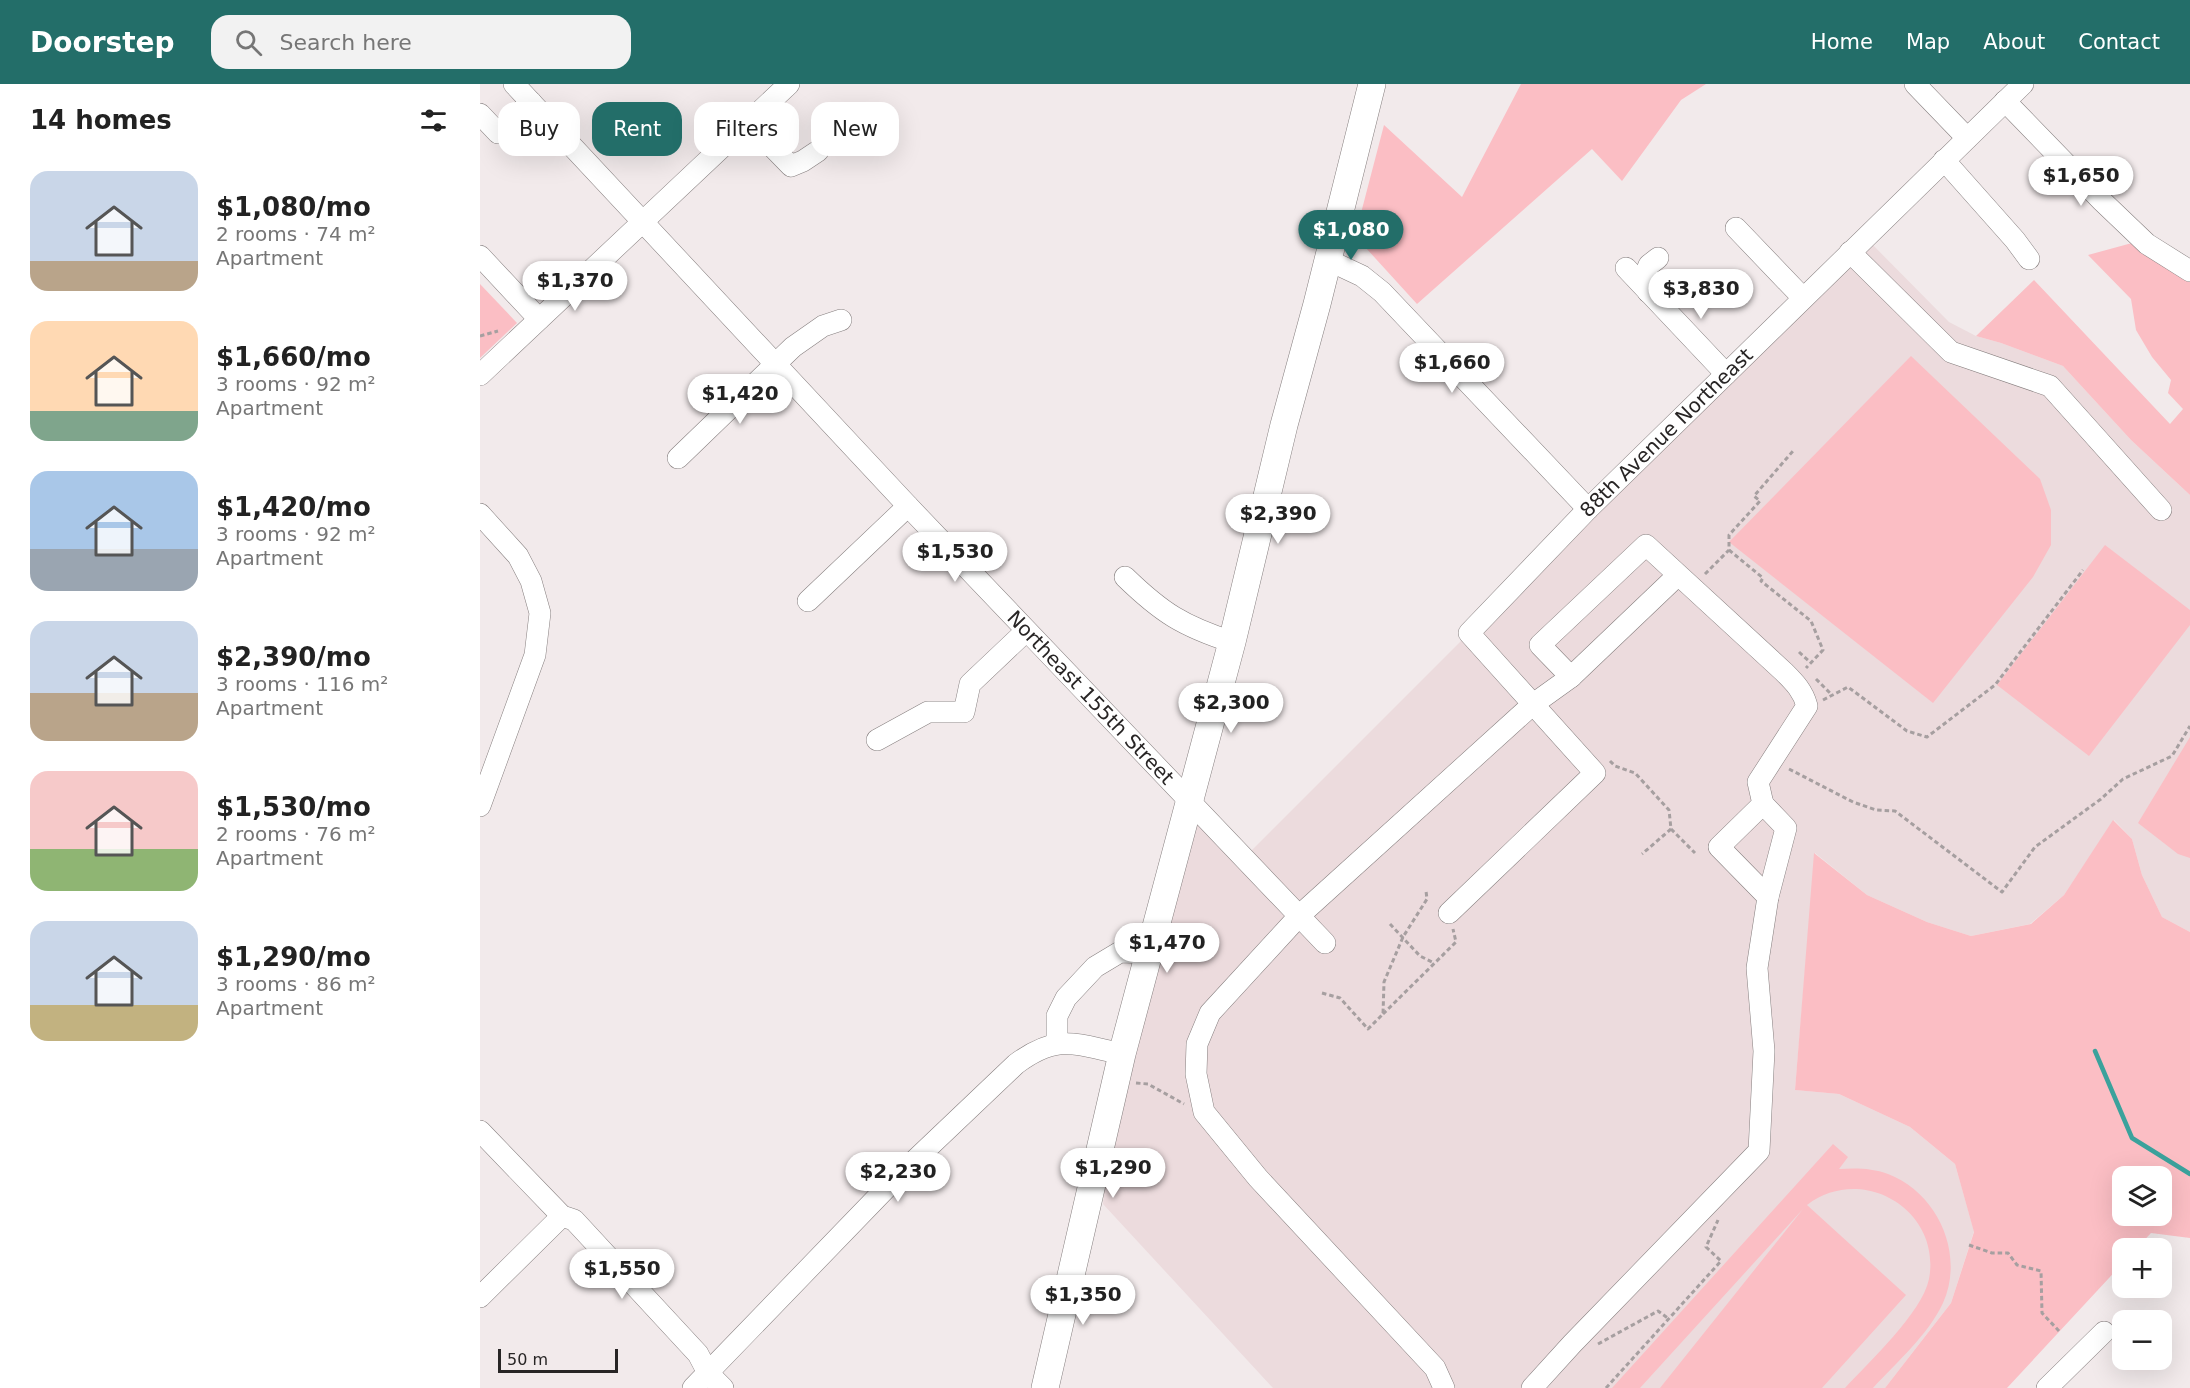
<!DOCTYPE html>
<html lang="en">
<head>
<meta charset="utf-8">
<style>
	body { margin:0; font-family:"DejaVu Sans",sans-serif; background:#f2f2f2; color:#222; height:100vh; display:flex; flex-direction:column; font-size:22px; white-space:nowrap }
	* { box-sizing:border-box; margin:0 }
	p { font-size:20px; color:#767676 }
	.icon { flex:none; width:33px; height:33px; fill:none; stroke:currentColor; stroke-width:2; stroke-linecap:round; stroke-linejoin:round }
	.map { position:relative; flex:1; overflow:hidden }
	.panel { display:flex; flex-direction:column; background:#fff; width:480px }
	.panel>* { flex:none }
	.guide { position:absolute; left:18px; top:18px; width:570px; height:54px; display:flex; gap:12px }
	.fabs { position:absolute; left:1632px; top:1082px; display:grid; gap:12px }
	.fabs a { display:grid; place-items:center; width:60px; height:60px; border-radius:12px; background:#fff; box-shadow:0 6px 24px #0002; font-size:30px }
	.scale { position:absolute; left:18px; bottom:15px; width:120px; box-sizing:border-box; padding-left:6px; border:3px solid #282525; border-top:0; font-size:16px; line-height:21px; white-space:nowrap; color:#282525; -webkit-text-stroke:4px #f2eaeb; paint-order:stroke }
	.price { position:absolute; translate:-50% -51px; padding:0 14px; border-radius:21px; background:#fff; color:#222; font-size:20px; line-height:39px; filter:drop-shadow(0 2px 3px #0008) }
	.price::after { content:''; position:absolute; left:50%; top:36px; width:18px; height:14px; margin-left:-9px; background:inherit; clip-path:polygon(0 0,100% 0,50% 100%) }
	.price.on { background:#236e69; color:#fff }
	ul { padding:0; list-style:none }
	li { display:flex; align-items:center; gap:18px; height:150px; padding:0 30px }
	li span { display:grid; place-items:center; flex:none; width:168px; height:120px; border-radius:18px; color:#555 }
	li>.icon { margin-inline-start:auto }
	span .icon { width:72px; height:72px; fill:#fffc; stroke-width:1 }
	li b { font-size:26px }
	h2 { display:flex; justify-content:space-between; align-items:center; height:72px; padding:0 30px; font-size:26px }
	.pill { padding:0 21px; border-radius:18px; background:#fff; box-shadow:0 6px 24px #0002; font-size:21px; line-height:54px }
	.pill.on { background:#236e69; color:#fff }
	header { display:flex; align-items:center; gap:36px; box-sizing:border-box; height:84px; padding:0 30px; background:#236e69; color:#fff }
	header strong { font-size:28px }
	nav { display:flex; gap:33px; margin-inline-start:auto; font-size:21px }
	.search { width:420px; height:54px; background:#f2f2f2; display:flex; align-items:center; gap:15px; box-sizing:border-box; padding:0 21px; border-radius:18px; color:#767676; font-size:22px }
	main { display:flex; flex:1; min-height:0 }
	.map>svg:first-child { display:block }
	.built { fill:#ecdbdd }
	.green { fill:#fbbec4; fill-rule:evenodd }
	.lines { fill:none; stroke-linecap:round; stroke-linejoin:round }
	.stream { stroke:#3ba29c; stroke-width:4.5 }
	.minor-casing { stroke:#867f7f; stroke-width:22 }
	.major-casing { stroke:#867f7f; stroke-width:28 }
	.path { stroke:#a69fa0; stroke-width:3; stroke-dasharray:4.5 3; stroke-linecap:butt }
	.minor { stroke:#fff; stroke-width:21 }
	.major { stroke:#fff; stroke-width:27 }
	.labels { text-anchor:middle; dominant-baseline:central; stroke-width:4.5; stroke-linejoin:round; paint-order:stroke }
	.street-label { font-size:20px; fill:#282525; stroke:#f2eaeb }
</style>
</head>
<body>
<header>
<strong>Doorstep</strong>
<div class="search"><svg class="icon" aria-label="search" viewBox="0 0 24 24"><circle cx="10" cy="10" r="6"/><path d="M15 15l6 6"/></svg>Search here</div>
<nav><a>Home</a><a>Map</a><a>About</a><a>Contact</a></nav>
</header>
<main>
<section class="panel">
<h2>14 homes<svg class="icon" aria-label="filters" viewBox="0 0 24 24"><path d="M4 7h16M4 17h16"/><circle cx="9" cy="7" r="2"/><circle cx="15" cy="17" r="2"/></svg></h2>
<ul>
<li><span style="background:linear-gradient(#c9d6e8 75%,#b9a48a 0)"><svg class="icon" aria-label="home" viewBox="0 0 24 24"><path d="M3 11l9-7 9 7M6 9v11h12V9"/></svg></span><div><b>$1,080/mo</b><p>2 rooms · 74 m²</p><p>Apartment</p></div></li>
<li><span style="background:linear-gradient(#ffd9b3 75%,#7fa58c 0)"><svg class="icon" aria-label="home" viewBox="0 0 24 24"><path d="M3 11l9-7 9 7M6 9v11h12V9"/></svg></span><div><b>$1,660/mo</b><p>3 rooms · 92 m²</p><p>Apartment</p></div></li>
<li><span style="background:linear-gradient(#a9c7e8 65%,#9aa5b1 0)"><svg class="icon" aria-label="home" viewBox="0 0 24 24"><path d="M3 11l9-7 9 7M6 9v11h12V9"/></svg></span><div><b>$1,420/mo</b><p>3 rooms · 92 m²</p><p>Apartment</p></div></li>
<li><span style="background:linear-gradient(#c9d6e8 60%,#b9a48a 0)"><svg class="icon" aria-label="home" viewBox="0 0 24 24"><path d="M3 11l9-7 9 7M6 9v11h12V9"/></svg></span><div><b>$2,390/mo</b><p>3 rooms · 116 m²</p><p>Apartment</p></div></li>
<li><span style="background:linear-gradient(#f6c9c9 65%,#8fb573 0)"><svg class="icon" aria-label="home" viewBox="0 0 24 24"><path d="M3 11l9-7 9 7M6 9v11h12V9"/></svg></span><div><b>$1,530/mo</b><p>2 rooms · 76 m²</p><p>Apartment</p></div></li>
<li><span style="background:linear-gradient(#c9d6e8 70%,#c2b280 0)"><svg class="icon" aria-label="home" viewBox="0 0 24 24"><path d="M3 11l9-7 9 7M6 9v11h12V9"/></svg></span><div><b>$1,290/mo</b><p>3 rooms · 86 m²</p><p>Apartment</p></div></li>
</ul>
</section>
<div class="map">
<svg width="1710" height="1304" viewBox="0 0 1710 1304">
	<rect width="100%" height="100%" fill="#f2eaeb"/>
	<polygon class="built" points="1385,153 1469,238 1496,252 1521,259 1583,282 1651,356 1710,411 1710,848 1682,833 1662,791 1652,755 1634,736 1584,811 1550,840 1491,852 1447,838 1387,811 1335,769 1315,1006 1359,1010 1430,1043 1475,1080 1494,1147 1471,1219 1405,1304 793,1304 623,1120 636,996 710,718 765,773"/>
	<g class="green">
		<polygon points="1041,0 1226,0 1201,16 1142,97 1112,65 937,220 875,152 904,41 982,113"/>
		<polygon points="1663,156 1710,187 1710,411 1651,356 1583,282 1521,259 1496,252 1554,196 1690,340 1703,325 1688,309 1691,296 1672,273 1656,246 1651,215 1608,171"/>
		<polygon points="0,200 37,239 0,274"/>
		<polygon points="1431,272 1560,395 1571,426 1571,461 1553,493 1453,619 1249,458"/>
		<polygon points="1625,461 1710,526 1710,541 1609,672 1517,601"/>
		<polygon points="1710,653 1710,774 1698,770 1658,739"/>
		<path d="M1633 736 1652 755 1662 791 1682 833 1710 848V1154L1671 1149 1657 1164H1642V1180L1527 1304H1405L1471 1219 1494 1148 1475 1080 1430 1043 1359 1010 1315 1006 1334 769 1387 811 1447 838 1491 852 1551 840 1584 811ZM1642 1092H1682V1131H1642Z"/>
		<path d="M1353 1060 1368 1073 1359 1085C1376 1084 1392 1084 1408 1090 1458 1109 1485 1170 1463 1219 1448 1251 1417 1278 1393 1304H1365C1389 1278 1442 1229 1449 1195 1462 1126 1382 1079 1327 1121L1426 1211 1342 1304H1180L1323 1125 1160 1304H1132Z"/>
	</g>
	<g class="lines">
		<polyline class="stream" points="1615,967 1652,1054 1710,1090"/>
		<g class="minor-casing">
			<g id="minor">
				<path id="s1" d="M34 0 428 422 845 859"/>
				<polyline points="1435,0 1487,54"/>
				<polyline points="1525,17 1622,117 1667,160 1710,187"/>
				<polyline points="0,30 18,49 51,18"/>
				<polyline points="268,38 311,82 323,77 338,67"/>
				<polyline points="1464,76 1535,156 1549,175"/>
				<polyline points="1256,144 1323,214"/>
				<polyline points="1370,168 1471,268 1570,302 1681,426"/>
				<polyline points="0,172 59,235"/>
				<polyline points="848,176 882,192 902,208 1108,425"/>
				<polyline points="1146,184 1246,290"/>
				<polyline points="1168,208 1164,193 1169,181 1178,174"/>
				<polyline points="0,291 309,0"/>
				<polyline points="198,374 313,263 343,242 361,236"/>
				<polyline points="0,430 38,472 51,497 60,529 55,571 0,722"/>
				<path d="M645 493C682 529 703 542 752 558"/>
				<polyline points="328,517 428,422"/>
				<polyline points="397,656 448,628 484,628 490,600 546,547"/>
				<polyline points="1283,720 1306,744 1288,813"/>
				<path id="s2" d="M969 829 1115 689 989 549 1108 425 1543 0"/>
				<polyline points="577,959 577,932 586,914 615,883 640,868 669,869"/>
				<polyline points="0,1047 82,1132 94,1136 218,1270 228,1289 243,1304"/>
				<polyline points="0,1213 82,1132"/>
				<path d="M213 1304 414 1096 536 980C578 949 595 960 642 970"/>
				<polyline points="964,1304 955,1284 778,1094 724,1028 716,990 717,960 730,929 820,831 1052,621 1091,593"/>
				<path d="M1052 1304 1092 1260 1279 1067 1284 967 1277 884 1288 813 1239 763 1283 720 1278 698 1327 622C1323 607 1315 599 1304 588L1166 461 1060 561 1091 593 1198 491"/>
				<polyline points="1567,1304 1624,1248"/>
			</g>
		</g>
		<g class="major-casing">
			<polyline id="major" points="565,1304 642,970 752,558 804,341 837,220 892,0"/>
		</g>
		<g class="path">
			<polyline points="0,252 18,247"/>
			<polyline points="1249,466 1283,494 1281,497 1331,537 1343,566 1326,584"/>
			<polyline points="1225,490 1249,466 1249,451 1280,417 1274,412 1313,367"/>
			<polyline points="1319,568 1330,578"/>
			<polyline points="1336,595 1352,611"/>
			<polyline points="1343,616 1368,603 1427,647 1447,653 1515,601 1603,486"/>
			<polyline points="1130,677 1135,682 1155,689 1189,726 1191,745 1162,770"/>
			<polyline points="1309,685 1373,718 1396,726 1415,727 1522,808 1555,763 1621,715 1643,695 1692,672 1710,642"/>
			<polyline points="1191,745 1215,769"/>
			<polyline points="910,840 940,872 954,879"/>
			<polyline points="842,909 860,914 888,945 903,930 904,898 923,853 947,815 946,807"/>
			<polyline points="903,930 976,858 973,845"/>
			<polyline points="656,999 668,1000 704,1020"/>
			<polyline points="1489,1161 1512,1169 1528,1169 1537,1181 1561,1187 1562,1229 1579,1247"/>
			<polyline points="1118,1260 1178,1227 1189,1235"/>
			<polyline points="1126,1304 1241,1177 1226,1163 1238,1136"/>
		</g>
		<use href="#minor" class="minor"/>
		<use href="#major" class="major"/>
	</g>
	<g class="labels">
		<g class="street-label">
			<text stroke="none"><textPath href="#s2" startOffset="672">88th Avenue Northeast</textPath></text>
			<text stroke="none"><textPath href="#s1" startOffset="842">Northeast 155th Street</textPath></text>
		</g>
	</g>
</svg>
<div class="fabs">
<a><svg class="icon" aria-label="layers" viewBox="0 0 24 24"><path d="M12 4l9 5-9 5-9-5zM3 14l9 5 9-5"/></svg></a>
<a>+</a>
<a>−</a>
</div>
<div class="scale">50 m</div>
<b class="price" style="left:1601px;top:123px">$1,650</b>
<b class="price on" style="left:871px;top:177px">$1,080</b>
<b class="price" style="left:95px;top:228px">$1,370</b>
<b class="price" style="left:1221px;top:236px">$3,830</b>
<b class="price" style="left:972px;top:310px">$1,660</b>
<b class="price" style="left:260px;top:341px">$1,420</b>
<b class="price" style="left:798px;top:461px">$2,390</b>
<b class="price" style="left:475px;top:499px">$1,530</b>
<b class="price" style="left:751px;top:650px">$2,300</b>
<b class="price" style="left:687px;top:890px">$1,470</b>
<b class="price" style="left:633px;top:1115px">$1,290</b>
<b class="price" style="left:418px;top:1119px">$2,230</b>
<b class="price" style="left:142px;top:1216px">$1,550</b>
<b class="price" style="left:603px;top:1242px">$1,350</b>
<div class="guide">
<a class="pill">Buy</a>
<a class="pill on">Rent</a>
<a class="pill">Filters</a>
<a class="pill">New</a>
</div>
</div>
</main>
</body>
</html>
